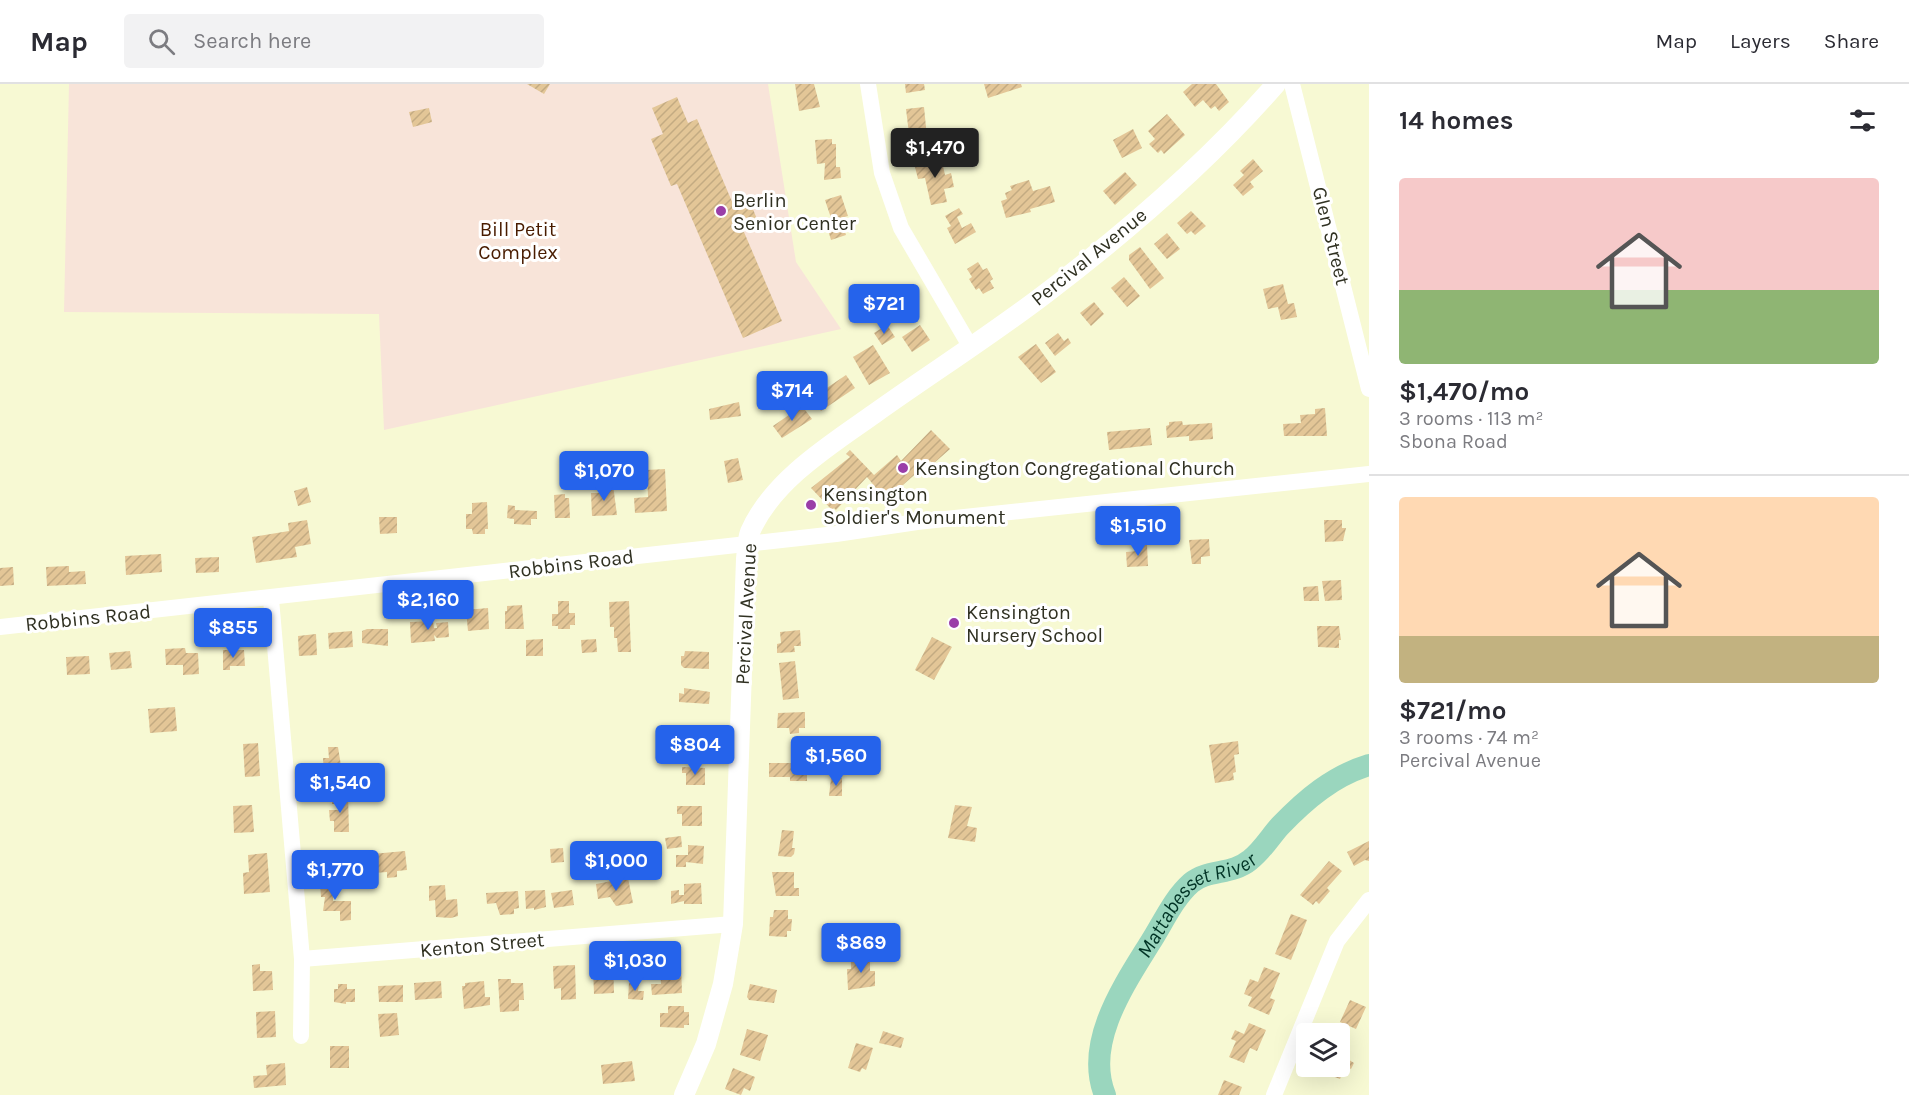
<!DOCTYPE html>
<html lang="en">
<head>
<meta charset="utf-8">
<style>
	body { margin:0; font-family:Karla,sans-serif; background:#f2f2f3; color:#2b2b33; height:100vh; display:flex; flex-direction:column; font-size:22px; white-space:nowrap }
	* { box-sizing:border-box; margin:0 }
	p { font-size:20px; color:#7c7c81 }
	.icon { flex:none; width:33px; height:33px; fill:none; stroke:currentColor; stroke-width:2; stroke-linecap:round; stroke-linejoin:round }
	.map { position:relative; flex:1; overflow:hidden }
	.drawer { display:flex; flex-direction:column; background:#fff; width:540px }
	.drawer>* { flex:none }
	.buttons { position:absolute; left:1296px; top:939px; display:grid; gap:12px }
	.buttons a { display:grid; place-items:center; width:54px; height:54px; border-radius:6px; background:#fff; box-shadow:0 6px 24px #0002; font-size:30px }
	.price { position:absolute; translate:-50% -51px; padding:0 14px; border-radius:6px; background:#2563eb; color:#fff; font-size:20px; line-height:39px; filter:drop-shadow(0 2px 3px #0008) }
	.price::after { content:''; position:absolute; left:50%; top:36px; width:18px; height:14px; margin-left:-9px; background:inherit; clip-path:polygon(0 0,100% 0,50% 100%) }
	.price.on { background:#222; color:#fff }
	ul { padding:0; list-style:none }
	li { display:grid; align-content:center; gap:12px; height:318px; padding:0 30px }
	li+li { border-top:2px solid #e1e1e2 }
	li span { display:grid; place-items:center; height:186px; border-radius:6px; color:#555 }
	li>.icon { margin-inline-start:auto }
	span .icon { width:108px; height:108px; fill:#fffc; stroke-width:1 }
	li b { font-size:26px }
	h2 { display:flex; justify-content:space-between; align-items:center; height:72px; padding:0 30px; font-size:26px }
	header { display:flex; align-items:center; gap:36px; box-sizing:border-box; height:84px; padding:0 30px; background:#fff; border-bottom:2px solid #e1e1e2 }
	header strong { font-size:28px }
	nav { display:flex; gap:33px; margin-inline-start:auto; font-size:21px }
	.search { width:420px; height:54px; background:#f2f2f3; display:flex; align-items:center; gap:15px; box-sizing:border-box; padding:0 21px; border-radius:6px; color:#7c7c81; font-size:22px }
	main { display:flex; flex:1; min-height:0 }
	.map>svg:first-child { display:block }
	.green { fill:#f8e4d9 }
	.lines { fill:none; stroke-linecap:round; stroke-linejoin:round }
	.river { stroke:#9ad6be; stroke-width:22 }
	.building { fill:url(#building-hatch) }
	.minor { stroke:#fff; stroke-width:16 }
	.major { stroke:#fff; stroke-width:20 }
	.poi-dot { fill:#9a3ea8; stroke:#fff; stroke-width:2 }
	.labels { text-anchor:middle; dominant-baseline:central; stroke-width:6; stroke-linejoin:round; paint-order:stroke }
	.poi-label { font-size:20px; fill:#303122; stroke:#fff; text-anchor:start }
	.park-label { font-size:20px; fill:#491c00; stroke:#fff }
	.street-label { font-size:20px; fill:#303122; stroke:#fff }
	.water-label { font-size:21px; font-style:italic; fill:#003325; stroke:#fff }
</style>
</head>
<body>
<header>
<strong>Map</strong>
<div class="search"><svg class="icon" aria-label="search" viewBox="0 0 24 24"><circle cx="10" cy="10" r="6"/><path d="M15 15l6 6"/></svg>Search here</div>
<nav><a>Map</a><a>Layers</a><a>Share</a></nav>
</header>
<main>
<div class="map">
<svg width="1369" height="1011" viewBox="0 0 1369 1011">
	<defs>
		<pattern id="building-hatch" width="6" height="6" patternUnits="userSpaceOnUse" patternTransform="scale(1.5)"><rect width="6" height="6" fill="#e3c697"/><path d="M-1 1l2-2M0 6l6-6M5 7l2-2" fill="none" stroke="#c3ab82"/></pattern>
	</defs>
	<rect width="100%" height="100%" fill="#f7f9d3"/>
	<polygon class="green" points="69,0 768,0 796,178 841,245 384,346 379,230 64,228"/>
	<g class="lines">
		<path class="river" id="s1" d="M1105 1011C1084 959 1124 901 1150 859 1163 839 1173 815 1191 799 1208 785 1232 791 1250 776 1262 767 1270 753 1280 742 1306 715 1333 692 1369 681"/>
	</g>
	<g class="building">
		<polygon points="527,0 550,0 544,10"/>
		<polygon points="795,0 814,0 820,23 799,27"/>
		<polygon points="905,0 924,0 925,6 906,9"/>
		<polygon points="984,0 1021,0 1022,3 988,14"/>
		<polygon points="1192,0 1216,0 1229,18 1219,27 1215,22 1211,25 1203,16 1195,23 1183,8"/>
		<polygon points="677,13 688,39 697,35 733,120 748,113 757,135 741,141 782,237 743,254 677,100 671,102 651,55 663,50 652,24"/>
		<polygon points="924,23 927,53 931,52 933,64 919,66 917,49 909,50 906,25"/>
		<polygon points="429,24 432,38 413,43 409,28"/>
		<polygon points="1167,30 1185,51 1164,70 1161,66 1158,69 1149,60 1155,55 1148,47"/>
		<polygon points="1133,45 1142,64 1122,74 1113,56"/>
		<polygon points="832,55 832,60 836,60 836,83 840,83 841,94 824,96 825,79 817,80 815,56"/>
		<polygon points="941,73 945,91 951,89 954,103 944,105 947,118 931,121 925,94 918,95 914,79"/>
		<polygon points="1253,75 1263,87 1250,98 1254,103 1243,112 1233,101 1244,91 1240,87"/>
		<polygon points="1125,88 1137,101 1115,121 1103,107"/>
		<polygon points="1029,96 1033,107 1050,102 1055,118 1030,125 1031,128 1006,134 1001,117 1007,115 1005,109 1012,106 1010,102"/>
		<polygon points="841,111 848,132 841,134 846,151 831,156 826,139 832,137 825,116"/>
		<polygon points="959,124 963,130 957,133 962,144 971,139 976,148 955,160 947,144 951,142 945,132"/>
		<polygon points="1191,127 1206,142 1195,151 1191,147 1187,150 1177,139"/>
		<polygon points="1167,149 1180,165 1167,175 1154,160"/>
		<polygon points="1140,163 1164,194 1150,205 1129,176 1129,171"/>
		<polygon points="978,178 983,186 987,184 993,195 990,197 994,204 983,210 979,204 976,206 969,195 972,193 967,185"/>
		<polygon points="1124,193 1140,212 1127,223 1111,204"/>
		<polygon points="1283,200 1288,220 1294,219 1297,233 1281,236 1278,223 1268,225 1263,205"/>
		<polygon points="1094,218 1104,230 1091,242 1080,229"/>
		<polygon points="887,241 895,253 882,261 874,249"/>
		<polygon points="920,241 930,256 912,268 902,253"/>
		<polygon points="1058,249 1064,257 1068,254 1071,259 1055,272 1045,259"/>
		<polygon points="1036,260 1056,288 1041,299 1018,273"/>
		<polygon points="873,261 890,289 869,301 853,273"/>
		<polygon points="846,291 855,304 821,327 812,314"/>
		<polygon points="739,318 741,332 710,336 709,325"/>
		<polygon points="802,322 812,335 782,354 773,342"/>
		<polygon points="1325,324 1327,352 1284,352 1283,340 1301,339 1300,331 1315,330 1315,325"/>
		<polygon points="1182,337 1183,341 1212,339 1213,355 1189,357 1189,352 1167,354 1166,342 1169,341 1169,338"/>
		<polygon points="1150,344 1152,361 1109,366 1107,348"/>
		<polygon points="931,346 950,365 933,380 930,377 886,416 867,393 836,426 834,424 832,426 811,404 850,373 846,370 850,366 874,391 897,371 901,377"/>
		<polygon points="738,374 743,396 728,399 724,377"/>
		<polygon points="665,385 667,427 635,429 634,414 648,413 647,386"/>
		<polygon points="600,401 613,401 617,431 592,432 591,409 600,409"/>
		<polygon points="307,403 311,418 298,422 294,407"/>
		<polygon points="565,410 565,414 569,414 570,434 555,434 554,411"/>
		<polygon points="487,418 488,445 485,445 485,450 473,450 472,445 466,445 466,430 472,430 472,419"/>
		<polygon points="508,421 515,422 515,426 537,427 537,435 531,435 531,441 514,440 514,435 507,434"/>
		<polygon points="379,433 397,433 397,449 380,450"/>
		<polygon points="307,436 311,460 295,463 297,473 256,479 252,453 289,447 288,439"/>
		<polygon points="1324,436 1342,436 1342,444 1346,444 1343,457 1325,458"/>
		<polygon points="1209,455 1210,472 1201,473 1201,480 1192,480 1189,456"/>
		<polygon points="1147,461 1148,482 1127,483 1126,468 1137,467 1136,462"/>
		<polygon points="161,470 162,488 126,491 125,472"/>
		<polygon points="219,473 219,488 196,489 195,474"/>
		<polygon points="69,482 69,488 85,487 86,500 47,502 46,483"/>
		<polygon points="13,483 14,501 0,502 0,484"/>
		<polygon points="1341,496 1342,516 1325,517 1322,497"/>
		<polygon points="1318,502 1319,517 1304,517 1303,503"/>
		<polygon points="558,517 569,517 569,529 575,529 575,541 570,541 570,545 558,545 558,542 552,542 552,530 558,530"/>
		<polygon points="629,517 631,568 618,568 617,554 614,554 614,543 610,543 609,518"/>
		<polygon points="522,521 524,545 505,545 505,527 507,527 507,522"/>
		<polygon points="488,524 489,545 468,547 466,526"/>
		<polygon points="433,537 434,544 437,544 436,539 448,538 449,553 437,554 434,551 435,557 411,559 410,538"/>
		<polygon points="1317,542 1339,542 1341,556 1339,556 1339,564 1318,563"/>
		<polygon points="367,545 388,545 388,562 362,559 362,547"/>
		<polygon points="800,546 801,562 794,562 795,568 777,569 777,560 781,559 780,548"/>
		<polygon points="352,547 353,563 329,565 328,549"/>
		<polygon points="316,550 317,571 299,572 298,552"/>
		<polygon points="932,553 952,563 934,596 915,586"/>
		<polygon points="543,555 543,572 526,572 526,556"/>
		<polygon points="596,555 597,568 582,569 581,556"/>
		<polygon points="185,564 186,569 198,569 199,590 183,591 183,581 166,581 165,565"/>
		<polygon points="223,566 244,566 245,582 230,582 230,586 223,586"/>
		<polygon points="130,567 132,584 111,586 109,569"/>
		<polygon points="685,567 709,568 709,585 684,584 681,581 681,572 684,572"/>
		<polygon points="89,572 90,590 67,591 66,573"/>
		<polygon points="795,577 799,614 783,616 779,579"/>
		<polygon points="684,604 710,608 709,620 679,618 679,609 684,610"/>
		<polygon points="175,623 177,647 150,649 148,625"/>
		<polygon points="805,628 805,644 799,644 799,649 790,650 789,644 777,644 778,629"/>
		<polygon points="682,648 706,648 706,669 687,669 687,659 681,659"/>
		<polygon points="1238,657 1239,670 1234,671 1236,688 1233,689 1234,696 1215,699 1209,661"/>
		<polygon points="258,659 260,692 245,693 243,660"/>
		<polygon points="328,663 338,663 342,688 324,689 323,674 329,674"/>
		<polygon points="769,679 807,679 807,697 790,697 790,693 769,693"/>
		<polygon points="682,683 705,684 705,701 686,701 686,689 682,689"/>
		<polygon points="831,694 842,694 842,712 829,712"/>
		<polygon points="348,711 349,748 334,748 334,737 330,737 329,726 339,726 339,720 332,720 332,712"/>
		<polygon points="252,721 254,748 234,749 233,722"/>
		<polygon points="955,721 972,723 967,742 977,744 975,758 948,754"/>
		<polygon points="677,722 702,722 702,742 682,742 682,730 677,730"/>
		<polygon points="782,746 794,747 792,764 795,764 794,770 791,773 778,772"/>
		<polygon points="681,752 682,763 667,765 665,754"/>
		<polygon points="1369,757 1369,777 1365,776 1354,782 1347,768"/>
		<polygon points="688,761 704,762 703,780 686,778 686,783 676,783 676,771 688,771"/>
		<polygon points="563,764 564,778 551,779 550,765"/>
		<polygon points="405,767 407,786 397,787 397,793 387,794 387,788 374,789 372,770"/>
		<polygon points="267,769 270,808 244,810 243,789 249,788 248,771"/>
		<polygon points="1329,777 1342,787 1327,804 1330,807 1319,820 1316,817 1313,821 1300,811"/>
		<polygon points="772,788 794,788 794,804 799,804 799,812 776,812"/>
		<polygon points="628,794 633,819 616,822 610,813 598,815 596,800"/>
		<polygon points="320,798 337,798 338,812 333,812 333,817 351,817 351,836 340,837 340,827 323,827 325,813 321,813"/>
		<polygon points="701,799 702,820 684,820 684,817 671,820 671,807 679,806 679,811 684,811 684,800"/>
		<polygon points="445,801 446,816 457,815 458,832 451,834 436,833 435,816 429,817 429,802"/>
		<polygon points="545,806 546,823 534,826 534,824 526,825 525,807"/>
		<polygon points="572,806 574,821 554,824 551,809"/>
		<polygon points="518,807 519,824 514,825 514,830 500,831 496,819 487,820 486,809"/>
		<polygon points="774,826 788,826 788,835 792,835 791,847 787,847 787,853 769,852 770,833 773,833"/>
		<polygon points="1291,830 1307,836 1291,876 1275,870"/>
		<polygon points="870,872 870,887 875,887 875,902 848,906 847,885 851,885 851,873"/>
		<polygon points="613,878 614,909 594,910 593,885 600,885 600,879"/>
		<polygon points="260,880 260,887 272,887 273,906 253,907 252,881"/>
		<polygon points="575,881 576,915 561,916 561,904 554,905 553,882"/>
		<polygon points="681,881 682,909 652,911 651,900 661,900 660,882"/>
		<polygon points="1264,883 1280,889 1270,914 1275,916 1269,931 1248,922 1252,913 1244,910 1250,895 1258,898"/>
		<polygon points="498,895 511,895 511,899 523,899 524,916 519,916 519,927 500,928"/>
		<polygon points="441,897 442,914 415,916 414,899"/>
		<polygon points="484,897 485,913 490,913 490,921 464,925 462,902 465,902 465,899"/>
		<polygon points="629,899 639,899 638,907 644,907 643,916 628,915"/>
		<polygon points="338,900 347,900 347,905 355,905 355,918 346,918 346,920 334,918 334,905 338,905"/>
		<polygon points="750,900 777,906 774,919 749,916 747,913"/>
		<polygon points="403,901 403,918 379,918 378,902"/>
		<polygon points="1350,916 1366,923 1356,945 1340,938"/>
		<polygon points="668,922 684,922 684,928 689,928 689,941 684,941 684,944 660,943 660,929 668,929"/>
		<polygon points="275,927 276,953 257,954 256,928"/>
		<polygon points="397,929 399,951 380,953 378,930"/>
		<polygon points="1249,939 1266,946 1257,967 1250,964 1244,979 1229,973 1236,957 1231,955 1235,946 1244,950"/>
		<polygon points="747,945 768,951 760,977 740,971"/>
		<polygon points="883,947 904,954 901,964 879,959"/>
		<polygon points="856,959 873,964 866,986 862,984 860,988 848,984"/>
		<rect x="330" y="962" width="19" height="22"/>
		<polygon points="1340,970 1354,979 1351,985 1345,982 1340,995 1324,989 1326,982 1340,982"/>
		<polygon points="632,977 635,997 603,1000 601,981"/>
		<polygon points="285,979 286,1001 254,1004 253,992 267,991 266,981"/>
		<polygon points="733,984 755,993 750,1007 744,1004 741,1011 725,1005"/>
		<polygon points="1224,996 1242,1003 1239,1011 1218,1011"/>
	</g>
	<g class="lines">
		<g class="minor">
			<polyline points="868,0 882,89 901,144 970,262"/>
			<polyline points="1292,0 1369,305"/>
			<polyline points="271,515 302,875 301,952"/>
			<polyline points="0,543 836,450 917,438 1369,390"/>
			<polyline points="302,875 733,840"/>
			<polyline points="1274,1011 1337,857 1369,816"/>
		</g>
		<path class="major" d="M684 1011 706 960 723 900 733 840 746 475C747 466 747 456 750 448 772 397 830 361 874 330 930 290 990 252 1045 210 1128 147 1208 78 1276 0"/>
	</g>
	<g class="poi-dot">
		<circle cx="721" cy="127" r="6"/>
		<circle cx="903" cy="384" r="6"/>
		<circle cx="811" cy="421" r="6"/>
		<circle cx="954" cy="539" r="6"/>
	</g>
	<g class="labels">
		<g class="poi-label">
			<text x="733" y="116">Berlin<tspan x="733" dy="23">Senior Center</tspan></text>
			<text x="915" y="384">Kensington Congregational Church</text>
			<text x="823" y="410">Kensington<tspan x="823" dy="23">Soldier's Monument</tspan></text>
			<text x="966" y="528">Kensington<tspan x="966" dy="23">Nursery School</tspan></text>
		</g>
		<g class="park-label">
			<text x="518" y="145">Bill Petit<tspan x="518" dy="23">Complex</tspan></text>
		</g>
		<g class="street-label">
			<text transform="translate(1331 152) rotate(76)">Glen Street</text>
			<text transform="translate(1089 173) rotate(-39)">Percival Avenue</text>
			<text transform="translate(571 480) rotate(-7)">Robbins Road</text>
			<text transform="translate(746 530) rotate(-87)">Percival Avenue</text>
			<text transform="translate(88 534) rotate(-6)">Robbins Road</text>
			<text transform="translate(482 861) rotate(-5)">Kenton Street</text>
		</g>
		<g class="water-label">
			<text stroke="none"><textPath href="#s1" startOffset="228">Mattabesset River</textPath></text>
		</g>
	</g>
</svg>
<div class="buttons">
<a><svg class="icon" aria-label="layers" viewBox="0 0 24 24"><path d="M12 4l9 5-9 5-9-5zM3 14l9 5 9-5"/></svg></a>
</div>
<b class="price on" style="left:935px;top:95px">$1,470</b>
<b class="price" style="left:884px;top:251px">$721</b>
<b class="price" style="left:792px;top:338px">$714</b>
<b class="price" style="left:604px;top:418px">$1,070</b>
<b class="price" style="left:1138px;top:473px">$1,510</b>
<b class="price" style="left:428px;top:547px">$2,160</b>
<b class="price" style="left:233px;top:575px">$855</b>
<b class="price" style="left:695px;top:692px">$804</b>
<b class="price" style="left:836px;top:703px">$1,560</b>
<b class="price" style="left:340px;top:730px">$1,540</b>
<b class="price" style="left:616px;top:808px">$1,000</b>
<b class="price" style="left:335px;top:817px">$1,770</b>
<b class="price" style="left:861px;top:890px">$869</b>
<b class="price" style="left:635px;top:908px">$1,030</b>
</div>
<section class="drawer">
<h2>14 homes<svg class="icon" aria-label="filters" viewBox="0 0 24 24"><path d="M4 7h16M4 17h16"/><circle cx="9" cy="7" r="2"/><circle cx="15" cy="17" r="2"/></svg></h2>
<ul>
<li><span style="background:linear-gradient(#f6c9c9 60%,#8fb573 0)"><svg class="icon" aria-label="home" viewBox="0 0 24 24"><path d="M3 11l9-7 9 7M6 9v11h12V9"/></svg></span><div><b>$1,470/mo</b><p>3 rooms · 113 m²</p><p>Sbona Road</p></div></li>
<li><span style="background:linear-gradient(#ffd9b3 75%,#c2b280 0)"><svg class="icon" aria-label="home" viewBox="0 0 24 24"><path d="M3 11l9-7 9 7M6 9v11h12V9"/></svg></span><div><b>$721/mo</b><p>3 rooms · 74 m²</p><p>Percival Avenue</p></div></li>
</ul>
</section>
</main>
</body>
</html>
